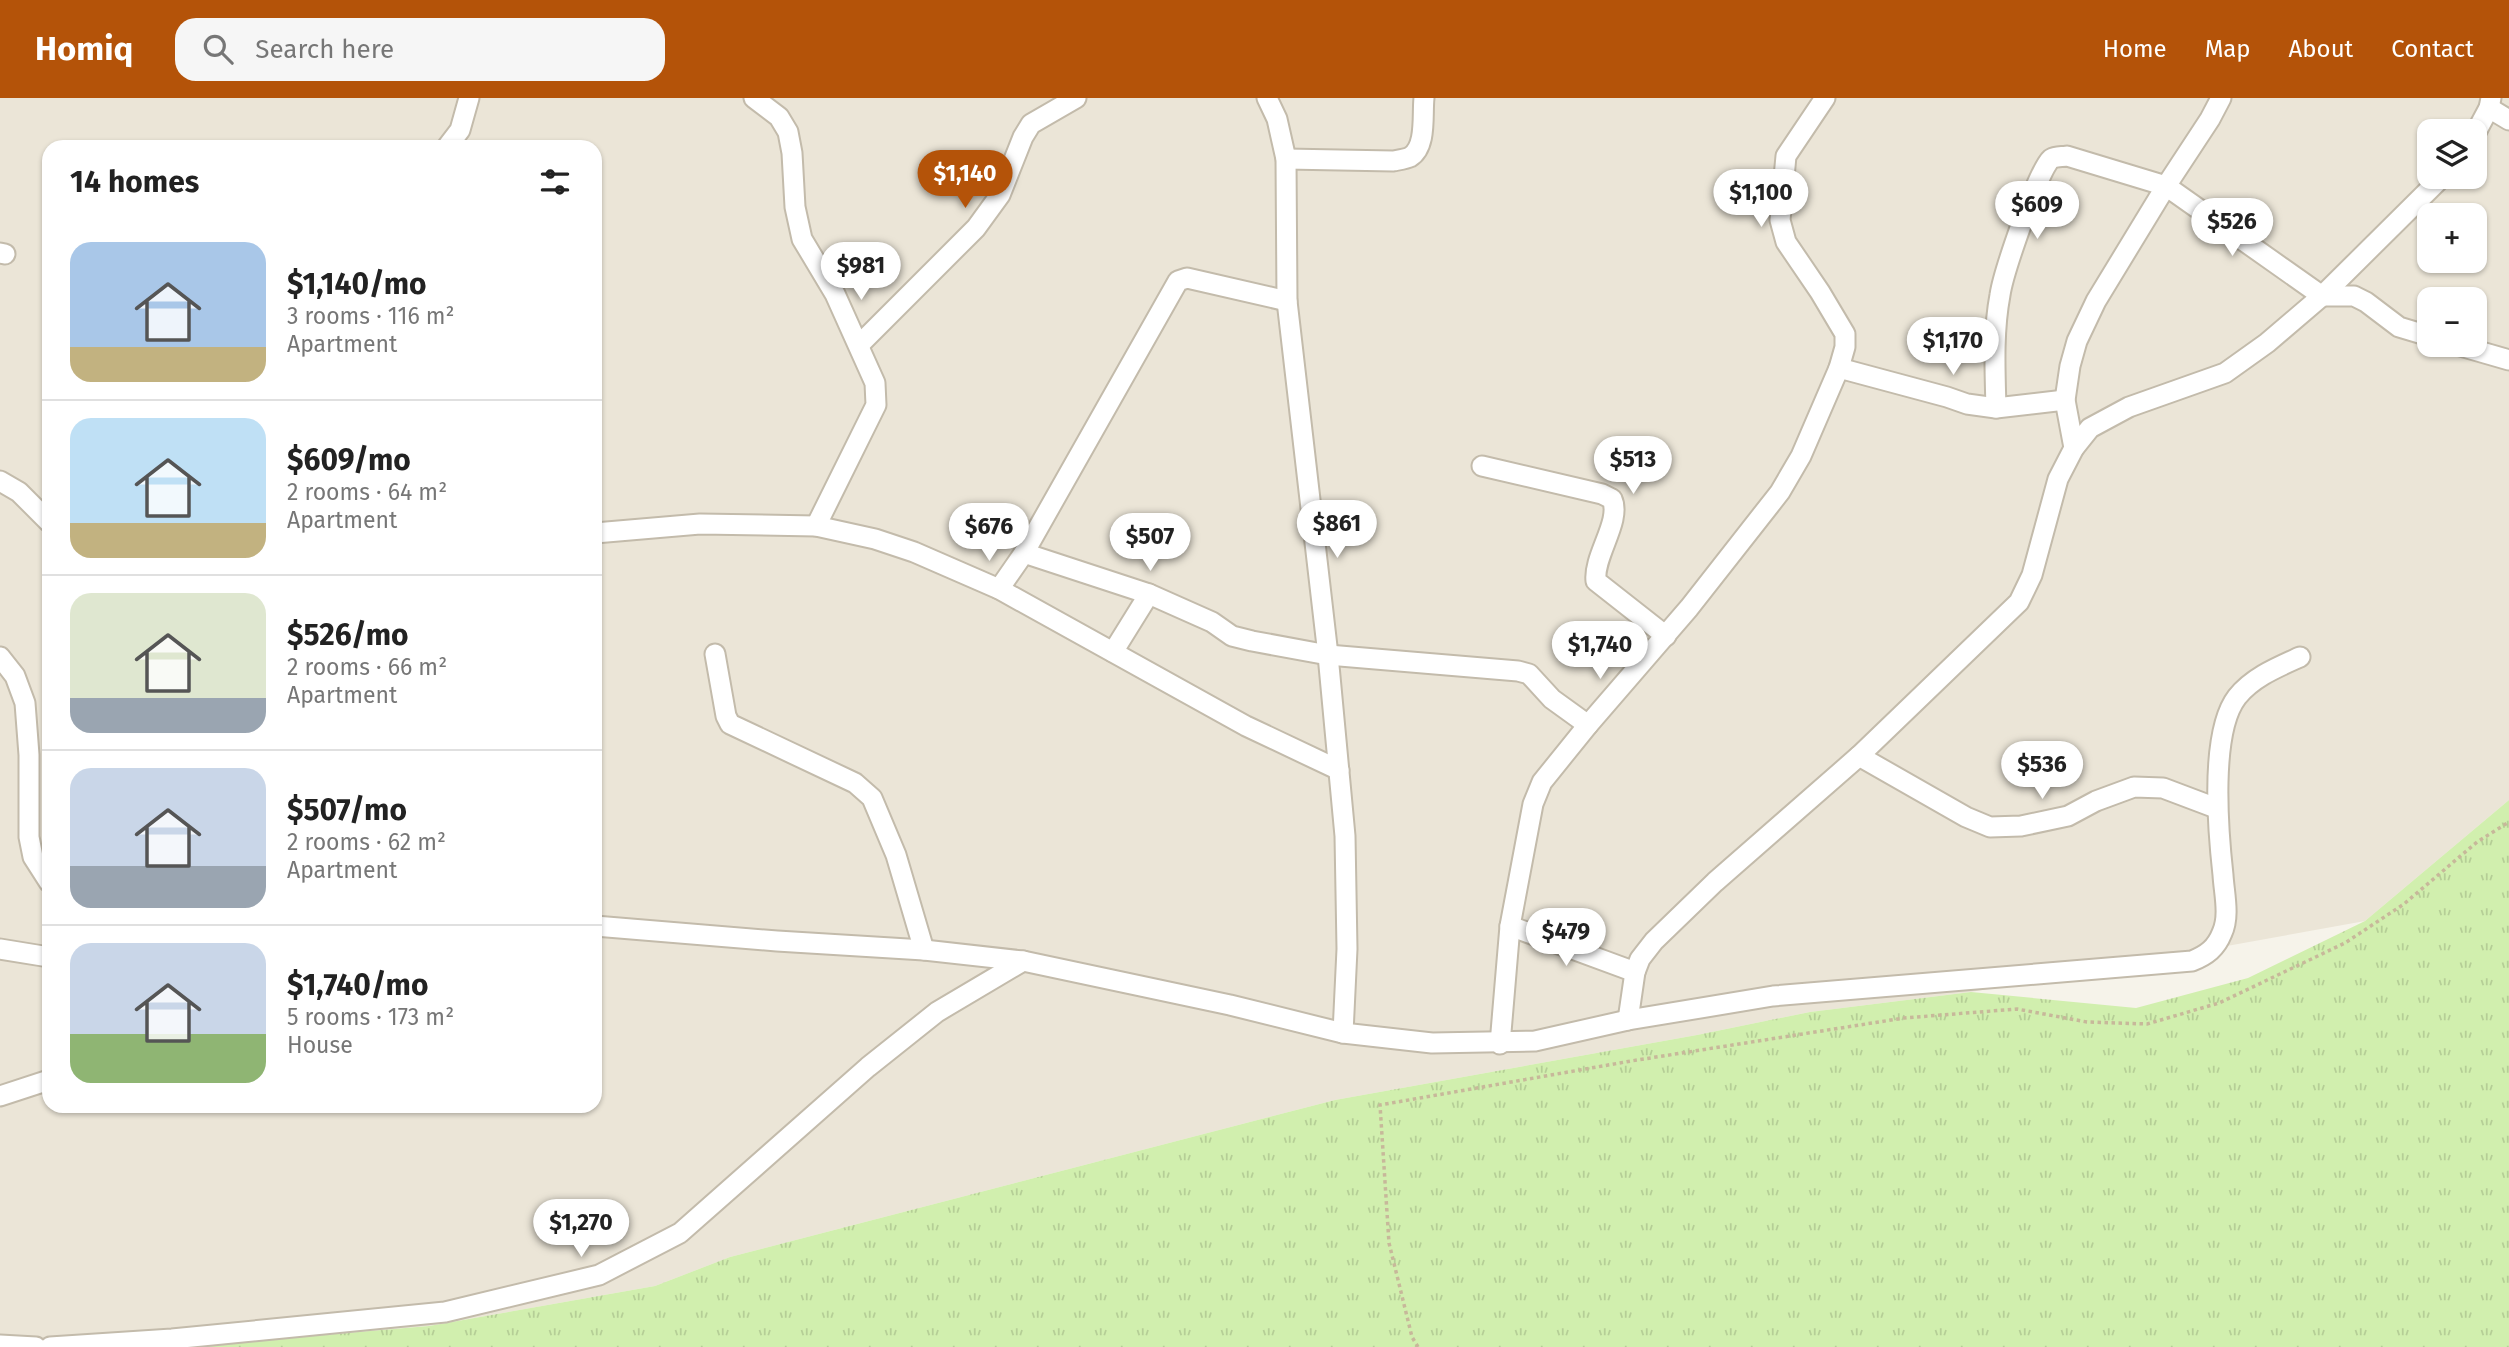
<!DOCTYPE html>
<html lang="en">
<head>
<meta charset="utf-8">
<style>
	body { margin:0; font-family:"Fira Sans",sans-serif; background:#f6f6f6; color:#222; height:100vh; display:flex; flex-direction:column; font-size:26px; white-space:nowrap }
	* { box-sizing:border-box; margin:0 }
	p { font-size:23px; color:#767676 }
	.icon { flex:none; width:38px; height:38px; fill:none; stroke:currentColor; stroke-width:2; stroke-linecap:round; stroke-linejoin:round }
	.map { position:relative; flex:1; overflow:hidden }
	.side { position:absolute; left:42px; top:42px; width:560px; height:973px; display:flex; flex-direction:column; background:#fff; border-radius:21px; box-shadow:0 2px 5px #0004 }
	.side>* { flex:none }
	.controls { position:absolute; left:2417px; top:21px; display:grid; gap:14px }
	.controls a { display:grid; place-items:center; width:70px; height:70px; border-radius:14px; background:#fff; box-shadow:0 2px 5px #0004; font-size:35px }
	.price { position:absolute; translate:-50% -60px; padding:0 16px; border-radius:24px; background:#fff; color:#222; font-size:23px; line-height:46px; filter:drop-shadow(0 2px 4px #0008) }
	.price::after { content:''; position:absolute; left:50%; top:42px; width:21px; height:16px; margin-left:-10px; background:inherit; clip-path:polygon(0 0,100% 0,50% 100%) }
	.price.active { background:#b45309; color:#fff }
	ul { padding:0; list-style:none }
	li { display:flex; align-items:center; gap:21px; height:175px; padding:0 28px }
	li+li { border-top:2px solid #e0e0e0 }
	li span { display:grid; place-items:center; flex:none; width:196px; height:140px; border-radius:21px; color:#555 }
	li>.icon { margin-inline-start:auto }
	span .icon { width:84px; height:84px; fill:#fffc; stroke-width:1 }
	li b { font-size:30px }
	h2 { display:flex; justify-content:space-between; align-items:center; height:84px; padding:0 28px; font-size:30px }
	header { display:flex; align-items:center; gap:42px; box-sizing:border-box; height:98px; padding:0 35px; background:#b45309; color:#fff }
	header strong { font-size:33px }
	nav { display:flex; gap:38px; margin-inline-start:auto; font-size:24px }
	.search { width:490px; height:63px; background:#f6f6f6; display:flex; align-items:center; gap:18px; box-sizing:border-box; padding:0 24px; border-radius:21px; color:#767676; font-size:26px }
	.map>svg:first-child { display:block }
	.residential { fill:#ebe5d7; fill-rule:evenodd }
	.grass { fill:url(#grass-tufts) }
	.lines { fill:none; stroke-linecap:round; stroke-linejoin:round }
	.street-casing { stroke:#c3bbab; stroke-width:23 }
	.path { stroke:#c7b89a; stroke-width:3.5; stroke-dasharray:3.5 3.5; stroke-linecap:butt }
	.street { stroke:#fff; stroke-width:19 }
</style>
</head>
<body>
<header>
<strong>Homiq</strong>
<div class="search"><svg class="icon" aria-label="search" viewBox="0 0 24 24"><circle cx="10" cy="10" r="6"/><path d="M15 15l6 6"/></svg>Search here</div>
<nav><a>Home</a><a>Map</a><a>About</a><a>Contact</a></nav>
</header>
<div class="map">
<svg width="2509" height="1249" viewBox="0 0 2509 1249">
	<defs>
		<pattern id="grass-tufts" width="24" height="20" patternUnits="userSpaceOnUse" patternTransform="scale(1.75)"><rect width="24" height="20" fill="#d1efae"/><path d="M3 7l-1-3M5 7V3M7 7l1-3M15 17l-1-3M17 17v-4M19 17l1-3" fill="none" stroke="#b5ce96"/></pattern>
	</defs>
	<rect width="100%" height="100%" fill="#f6f3ea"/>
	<path class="residential" d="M0 0H2509V702L2365 823 1971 894 1810 914 1697 937 1335 1002 730 1159 655 1188 429 1228 180 1249H0ZM2429 33H2474V79H2429ZM49 49H595V1008H49ZM2429 117H2474V163H2429ZM2429 201H2474V247H2429Z"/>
	<polygon class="grass" points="2509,702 2509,1249 180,1249 429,1228 655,1188 730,1159 1335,1002 1697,937 1810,914 1971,894 2136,910 2248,880 2365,823"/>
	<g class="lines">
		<g class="street-casing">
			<g id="street">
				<polyline points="754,0 779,19 788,34 792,55 795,109 802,141 835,196 875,285 876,307 816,428"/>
				<polyline points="1267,0 1277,21 1286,61 1287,203 1328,557 1345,738 1347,851 1343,935"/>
				<polyline points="2489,10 2509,22"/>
				<polyline points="2474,38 2489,10 2491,0"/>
				<polyline points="447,49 460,32 469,0"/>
				<path d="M1286 61 1393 63C1398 62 1406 61 1410 59 1427 49 1422 16 1424 0"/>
				<polyline points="0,155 5,156"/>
				<polyline points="859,247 976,130 1000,97 1023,39 1031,26 1076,0"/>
				<polyline points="2457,247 2509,262"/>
				<polyline points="1839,270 1947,299 1967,306 1996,310 2065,302"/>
				<path d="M1996 310C1995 273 1993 234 2000 197 2003 176 2038 72 2051 61 2056 58 2062 59 2067 58L2166 88 2322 198H2354L2366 204 2399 229 2429 238"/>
				<polyline points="2074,350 2065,302 2070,268 2077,243 2096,203 2166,88 2210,21 2221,0"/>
				<path d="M1482 368 1602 396 1612 401C1622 423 1593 458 1596 483L1666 538"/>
				<polyline points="0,383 19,394 49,424"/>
				<polyline points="595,435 700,426 816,428 875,441 914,454 999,491 1246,628 1339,672"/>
				<polyline points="1024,455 1178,183 1187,180 1287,203"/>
				<polyline points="999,491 1024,455 1149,496 1212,524 1232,538 1252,543 1328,557 1518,573 1529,576 1552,601 1588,627"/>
				<polyline points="1113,554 1149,496"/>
				<polyline points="715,556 726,618 730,626 855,685 872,700 896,757 924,852"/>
				<polyline points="0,559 15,578 25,605 29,657 29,739 33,759 49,784"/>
				<polyline points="1859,658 1966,719 1990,729 2021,728 2068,718 2096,703 2134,689 2163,690 2216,710"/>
				<path d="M595 828 777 843 924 852 1023 863 1230 907 1343 935 1432 945 1535 943 1628 922 1773 898 2192 863C2207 857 2216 850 2222 835 2230 818 2224 795 2223 777 2218 732 2210 634 2237 599 2253 579 2278 569 2300 559"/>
				<polyline points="1510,828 1635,874"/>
				<polyline points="0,851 49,859"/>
				<polyline points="1628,922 1635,874 1640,861 1654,843 1715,784 1859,658 2019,504 2032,477 2058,381 2074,350 2090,330 2129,309 2225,275 2267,245 2322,198 2442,79"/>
				<polyline points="1500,946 1510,828 1533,706 1542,684 1588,627 1689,510 1780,394 1801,358 1839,270 1845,249 1845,236 1820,194 1786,144 1780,122 1786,58 1825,0"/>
				<polyline points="0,998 49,982"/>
				<polyline points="0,1247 36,1249"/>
				<polyline points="50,1249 172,1241 445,1214 599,1177 680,1135 868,969 937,914 1023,863"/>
			</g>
		</g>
		<polyline class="path" points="1418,1249 1412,1239 1389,1145 1380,1007 1631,963 1904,920 2017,911 2087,924 2147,926 2219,905 2345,845 2404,806 2477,744 2509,724"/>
		<use href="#street" class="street"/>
	</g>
</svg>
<div class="controls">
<a><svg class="icon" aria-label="layers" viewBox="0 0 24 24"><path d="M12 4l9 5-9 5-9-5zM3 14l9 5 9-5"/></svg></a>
<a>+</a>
<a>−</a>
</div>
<b class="price active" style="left:965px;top:112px">$1,140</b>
<b class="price" style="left:1761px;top:131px">$1,100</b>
<b class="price" style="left:2037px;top:143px">$609</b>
<b class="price" style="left:2232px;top:160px">$526</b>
<b class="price" style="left:861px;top:204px">$981</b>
<b class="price" style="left:1953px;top:279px">$1,170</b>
<b class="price" style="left:1633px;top:398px">$513</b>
<b class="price" style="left:1337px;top:462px">$861</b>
<b class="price" style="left:989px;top:465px">$676</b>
<b class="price" style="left:1150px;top:475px">$507</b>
<b class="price" style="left:1600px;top:583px">$1,740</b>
<b class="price" style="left:2042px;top:703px">$536</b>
<b class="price" style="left:1566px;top:870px">$479</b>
<b class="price" style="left:581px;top:1161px">$1,270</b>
<section class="side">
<h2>14 homes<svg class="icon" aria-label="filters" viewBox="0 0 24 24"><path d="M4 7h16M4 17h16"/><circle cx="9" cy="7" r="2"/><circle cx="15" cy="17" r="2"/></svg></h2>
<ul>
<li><span style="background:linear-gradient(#a9c7e8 75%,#c2b280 0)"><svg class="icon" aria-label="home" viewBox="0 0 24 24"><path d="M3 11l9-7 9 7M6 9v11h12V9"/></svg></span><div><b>$1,140/mo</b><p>3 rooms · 116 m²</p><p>Apartment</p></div></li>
<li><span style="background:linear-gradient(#bfe0f5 75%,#c2b280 0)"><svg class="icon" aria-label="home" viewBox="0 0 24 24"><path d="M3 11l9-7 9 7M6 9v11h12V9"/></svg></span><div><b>$609/mo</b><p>2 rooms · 64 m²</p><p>Apartment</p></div></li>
<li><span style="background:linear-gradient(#dfe7d0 75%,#9aa5b1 0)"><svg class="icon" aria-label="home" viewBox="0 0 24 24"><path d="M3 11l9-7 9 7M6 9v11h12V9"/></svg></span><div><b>$526/mo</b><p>2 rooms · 66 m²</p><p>Apartment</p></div></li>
<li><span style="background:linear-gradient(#c9d6e8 70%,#9aa5b1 0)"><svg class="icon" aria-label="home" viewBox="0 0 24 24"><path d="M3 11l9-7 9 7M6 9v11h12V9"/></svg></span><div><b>$507/mo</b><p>2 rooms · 62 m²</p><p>Apartment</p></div></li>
<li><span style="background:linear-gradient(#c9d6e8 65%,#8fb573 0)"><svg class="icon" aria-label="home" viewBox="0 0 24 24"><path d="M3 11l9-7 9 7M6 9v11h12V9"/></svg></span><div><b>$1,740/mo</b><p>5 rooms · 173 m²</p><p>House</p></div></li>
</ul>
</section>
</div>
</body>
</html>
